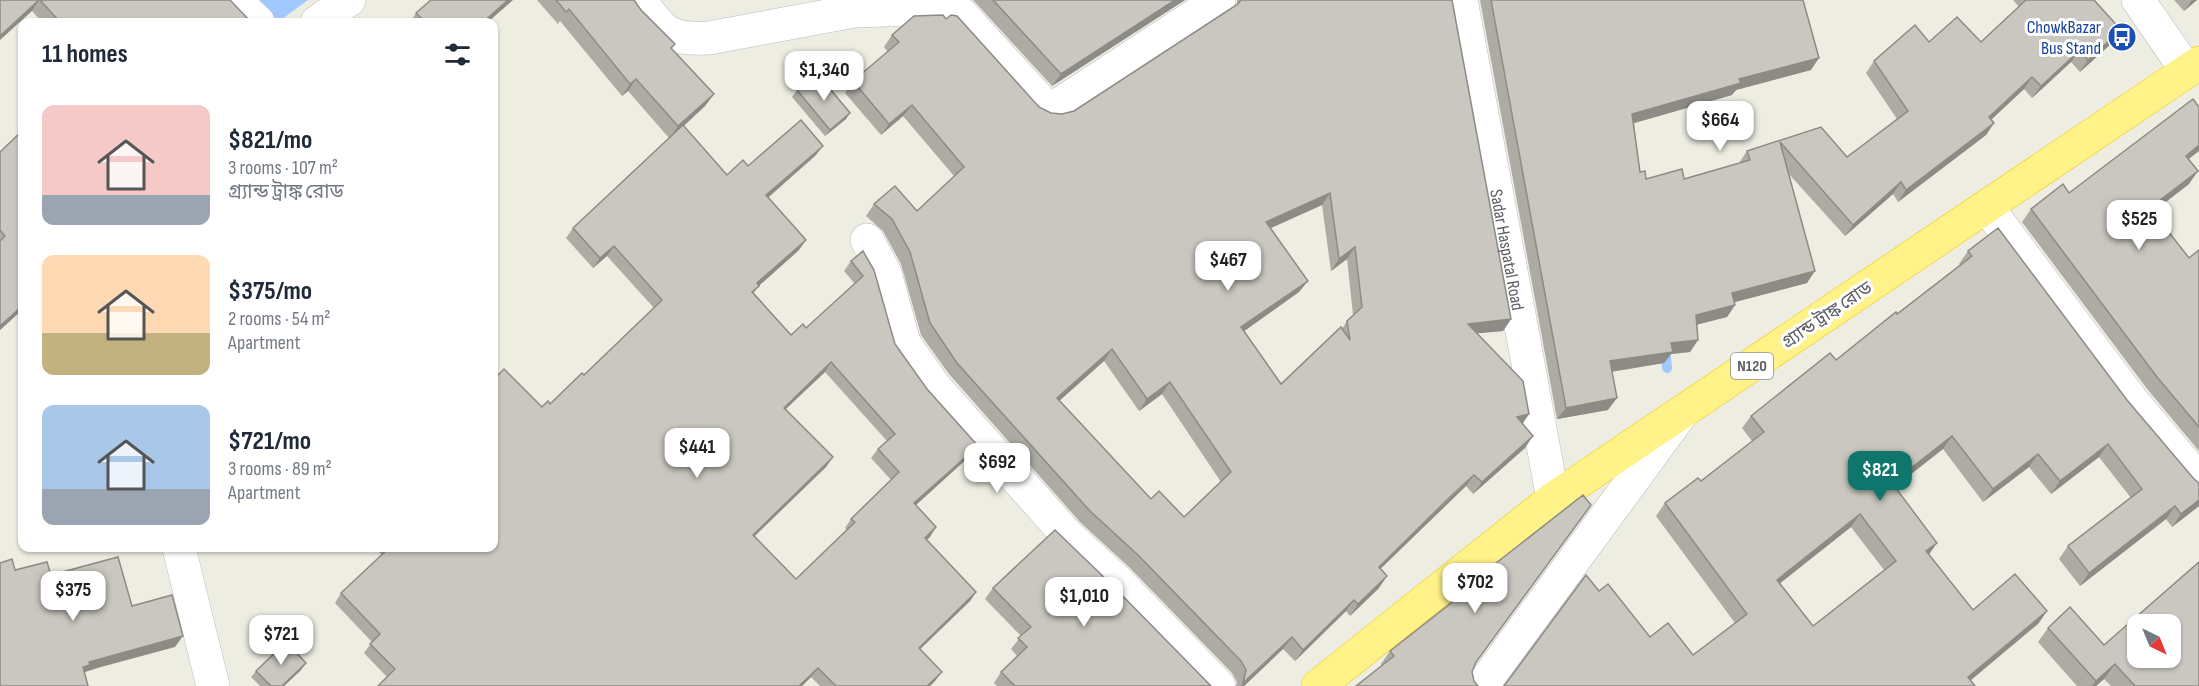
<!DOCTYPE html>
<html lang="en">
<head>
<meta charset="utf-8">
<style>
	body { margin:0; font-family:"Sofia Sans Condensed","Noto Sans Bengali",sans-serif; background:#f2f2f3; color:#1f2937; height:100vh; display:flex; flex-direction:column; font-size:22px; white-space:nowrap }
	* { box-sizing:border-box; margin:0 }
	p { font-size:20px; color:#747a83 }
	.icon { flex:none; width:33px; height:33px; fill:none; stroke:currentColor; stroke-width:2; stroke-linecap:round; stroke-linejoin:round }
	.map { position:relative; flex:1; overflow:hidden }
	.details { position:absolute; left:18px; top:18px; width:480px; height:534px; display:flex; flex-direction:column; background:#fff; border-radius:12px; box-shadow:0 2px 4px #0004 }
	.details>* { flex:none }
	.needle { width:39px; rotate:137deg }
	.fabs { position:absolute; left:2127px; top:614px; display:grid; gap:12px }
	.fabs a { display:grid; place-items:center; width:54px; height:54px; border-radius:12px; background:#fff; box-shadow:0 2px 4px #0004; font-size:30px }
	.price { position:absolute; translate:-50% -51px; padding:0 14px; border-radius:12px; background:#fff; color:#222; font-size:20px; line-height:39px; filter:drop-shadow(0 2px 3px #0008) }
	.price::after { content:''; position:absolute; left:50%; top:36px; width:18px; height:14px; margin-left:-9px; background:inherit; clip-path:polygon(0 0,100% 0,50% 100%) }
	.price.on { background:#0f766e; color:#fff }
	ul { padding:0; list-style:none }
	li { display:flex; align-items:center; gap:18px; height:150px; padding:0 24px }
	li span { display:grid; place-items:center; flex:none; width:168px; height:120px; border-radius:12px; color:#555 }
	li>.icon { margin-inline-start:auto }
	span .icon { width:72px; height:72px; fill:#fffc; stroke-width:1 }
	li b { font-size:26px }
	h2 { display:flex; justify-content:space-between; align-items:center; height:72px; padding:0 24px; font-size:26px }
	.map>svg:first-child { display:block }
	.water { fill:#a2c9ff }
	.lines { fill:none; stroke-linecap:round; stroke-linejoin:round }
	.stream { stroke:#a2c9ff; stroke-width:10 }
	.minor-casing { stroke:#babbc2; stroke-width:34 }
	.highway-casing { stroke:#f1c800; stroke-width:34 }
	.minor { stroke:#fff; stroke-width:33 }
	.highway { stroke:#fff289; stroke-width:33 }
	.wall { fill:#adaba4; fill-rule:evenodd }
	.shaded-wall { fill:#8d8b86 }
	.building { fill:#c9c7bf; stroke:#8d8b86; stroke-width:1.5; fill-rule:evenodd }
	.labels { text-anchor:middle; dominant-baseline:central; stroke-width:6; stroke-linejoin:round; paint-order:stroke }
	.shield { fill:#fff; stroke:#8c8e92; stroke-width:1.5 }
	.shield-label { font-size:16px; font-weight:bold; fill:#5b5d64 }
	.transit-label { font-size:18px; fill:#164399; stroke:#fff; text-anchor:end }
	.street-label { font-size:18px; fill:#5b5d64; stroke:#fff }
</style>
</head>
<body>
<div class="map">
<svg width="2199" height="686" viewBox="0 0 2199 686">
	<rect width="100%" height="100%" fill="#eeede2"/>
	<polygon class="water" points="247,0 308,0 278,22 268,22"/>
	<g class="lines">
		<polyline class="stream" points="1665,347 1667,368"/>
		<g class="minor-casing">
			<g id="minor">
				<polyline points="235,0 258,22"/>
				<path d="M640 0C663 32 668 40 709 38L854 11 950 8 960 13 1045 106 1055 107 1219 0"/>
				<path id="s1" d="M1461 0 1553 499"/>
				<polyline points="2138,0 2187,71"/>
				<polyline points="317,22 349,0"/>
				<polyline points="1987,207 2133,402 2199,480"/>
				<polyline points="867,240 885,273 904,343 934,386 1068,536 1116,580 1219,686"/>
				<polyline points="179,548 213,686"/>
				<polyline points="1482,686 1681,414"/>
			</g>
		</g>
		<g class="highway-casing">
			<polyline id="highway" points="1318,686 1553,499 2199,63"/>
		</g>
		<use href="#minor" class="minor"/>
		<use href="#highway" class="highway"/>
	</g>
	<g class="wall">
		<polygon points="0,0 230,0 251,22 42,22 32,11"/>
		<path d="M537 0H634L672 49 714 94 705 106 684 126 727 175 748 166 816 155 768 198 799 250 759 285 754 293 791 335 806 328 855 284 844 271 851 261 863 251 895 344 971 455 916 505 936 527 926 540 976 592 970 601 920 649 935 681 930 686H820L811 677 802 686H378L387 677 364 653 372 642 335 603 341 593 382 555 375 548H494L542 407 550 404 584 375 654 308 607 256 593 268 566 238 573 228 669 138 628 91 622 96 560 21 558 24ZM825 372 887 441 878 449 871 458 891 480 851 519 845 528 847 530 796 579 755 536 826 467 833 457 786 409Z"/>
		<polygon points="973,0 1185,0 1052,86"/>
		<path d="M1237 0H1452L1511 319 1503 331 1477 333 1529 414 1522 423 1525 448 1473 494 1466 486 1444 507 1380 569 1379 588 1350 616 1346 611 1295 661 1283 649 1244 686H1236L1237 682 1232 673 1129 567 1081 523 949 374 921 335 901 264 883 231 866 216 874 204 917 211 954 176 903 116 881 135 845 93 853 81 888 52 884 47 892 35 946 19 1039 107 1051 113 1062 114 1074 111 1237 5ZM1322 205 1331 271 1347 259 1353 315 1347 321 1342 329 1281 384 1244 331 1299 292 1270 228ZM1104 361 1139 411 1162 394 1221 482 1184 517 1151 499 1059 401Z"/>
		<polygon points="1480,0 1803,0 1811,70 1736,90 1732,95 1634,123 1640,172 1646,179 1684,179 1739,163 1747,151 1821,127 1847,157 1897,119 1866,73 1874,61 1929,42 1981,42 2019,7 2013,0 2094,0 2113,42 2080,72 2071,62 2032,98 2024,89 1991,120 1994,123 1986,135 1898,202 1893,194 1845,236 1788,173 1807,283 1734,302 1735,305 1727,317 1697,324 1698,340 1690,352 1671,354 1664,363 1612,372 1608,410 1557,419"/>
		<polygon points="2174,0 2197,0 2184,11"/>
		<polygon points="416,13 488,22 410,22"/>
		<polygon points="797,90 846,119 825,136 792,97"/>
		<polygon points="2199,107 2199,151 2188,159 2189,184 2153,212 2189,258 2199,250 2199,451 2148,390 2022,222 2031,209 2069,193"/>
		<polygon points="0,152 22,310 0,330"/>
		<path d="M1968 251 2199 506 2172 527 2166 519 2080 586 2059 559 2068 546 2131 498 2099 457 2051 494 2029 467 1983 502 1943 449 1894 487 1929 554 1973 610 2047 611 2038 624 1504 686 1599 591 1650 637 1693 655 1735 623 1656 516 1665 503 1701 481 1752 441 1742 428 1751 416 1836 360 1897 314 1960 265 1959 264ZM1851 527 1884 570 1813 626 1779 583Z"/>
		<polygon points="1591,505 1382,666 1381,664 1390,651 1456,599 1463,589"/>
		<polygon points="993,588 1211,686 997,686 994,683 1001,672 1017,656 1011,649 1021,636 985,599"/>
		<polygon points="2048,628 2104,645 2199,686 2111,686 2104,679 2096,686 2077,686 2038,642"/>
		<polygon points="301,670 284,686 260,686 251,677 256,671"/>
	</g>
	<g class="shaded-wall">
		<polygon points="39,0 32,11 0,40 0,36"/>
		<polygon points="508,0 513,0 488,22 483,22"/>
		<polygon points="1175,0 1185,0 1052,86 1061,74"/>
		<polygon points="2192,0 2197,0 2184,11"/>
		<polygon points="2121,30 2113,42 2080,72 2088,60"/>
		<polygon points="2079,51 2071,62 2032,98 2041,86"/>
		<polygon points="1819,58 1811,70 1736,90 1732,95 1624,126 1632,114 1739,79"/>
		<polygon points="2032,77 2024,89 1981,129 1989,117"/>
		<polygon points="636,79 628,91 622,96 630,84"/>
		<polygon points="714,94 705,106 670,138 678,126"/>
		<polygon points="912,105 903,116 881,135 889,124"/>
		<polygon points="850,113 846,119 825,136 830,130"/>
		<polygon points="1994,123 1986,135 1898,202 1906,190"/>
		<polygon points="2199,145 2199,151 2177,168 2186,156"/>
		<polygon points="823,146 816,155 759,205 766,195"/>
		<polygon points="2198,171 2189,184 2141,221 2150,208"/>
		<polygon points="1901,182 1893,194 1845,236 1853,225"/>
		<polygon points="1330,193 1322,205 1258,234 1266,222"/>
		<polygon points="806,240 799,250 751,293 757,283"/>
		<polygon points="614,246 607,256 593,268 600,258"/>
		<polygon points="1355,247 1347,259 1331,271 1339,259"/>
		<polygon points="1815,271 1807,283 1724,305 1732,293"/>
		<polygon points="1308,281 1299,292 1233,339 1241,327"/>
		<polygon points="1735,305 1727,317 1688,327 1696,315"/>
		<polygon points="22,306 22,310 0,330 0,326"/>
		<polygon points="1511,319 1503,331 1460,335 1468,324"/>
		<polygon points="1698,340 1690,352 1671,354 1664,363 1602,373 1610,361 1671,343"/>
		<polygon points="1112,349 1104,361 1049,410 1057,398"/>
		<polygon points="831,362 825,372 777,417 784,408"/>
		<polygon points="1170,382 1162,394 1139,411 1147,399"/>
		<polygon points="1617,398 1608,410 1557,419 1566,408"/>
		<polygon points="1529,414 1521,426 1517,417"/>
		<polygon points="1533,436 1525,448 1473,494 1482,482"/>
		<polygon points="1952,436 1943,449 1883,496 1892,483"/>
		<polygon points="2108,444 2099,457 2051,494 2060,481"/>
		<polygon points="978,446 971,455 907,513 914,503"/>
		<polygon points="2038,454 2029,467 1983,502 1993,489"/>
		<polygon points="833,457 826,467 746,544 753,535"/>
		<polygon points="1474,475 1466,486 1370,579 1379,567"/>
		<polygon points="2199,500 2199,506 2172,527 2181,514"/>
		<polygon points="2175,506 2166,519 2080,586 2089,573"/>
		<polygon points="1860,514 1851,527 1768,593 1777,580"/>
		<polygon points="936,527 930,537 918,548 925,538"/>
		<polygon points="1937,543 1928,556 1926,551"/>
		<polygon points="1387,576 1379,588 1350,616 1358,604"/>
		<polygon points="976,592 970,601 912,657 919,648"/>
		<polygon points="1354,600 1346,611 1295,661 1303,650"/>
		<polygon points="2047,611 2038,624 1964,686 1968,677"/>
		<polygon points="183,636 175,647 101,667 85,672 82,676 83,667 89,662"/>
		<polygon points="1292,637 1283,649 1244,686 1241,686"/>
		<polygon points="306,663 301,670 284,686 282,686"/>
		<polygon points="2115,664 2104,679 2096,686 2092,686 2096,681"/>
		<polygon points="818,668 811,677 802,686 799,686"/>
		<polygon points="942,672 935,681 930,686 927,686"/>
	</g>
	<g class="building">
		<polygon points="0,0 39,0 0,36"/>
		<polygon points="40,0 230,0 251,22 60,22"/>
		<polygon points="431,0 508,0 483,22 425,22 416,13"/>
		<polygon points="556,0 634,0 641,10 675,44 671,48 714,94 678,126 636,79 630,84 569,9 566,12"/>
		<polygon points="993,0 1175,0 1061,74"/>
		<path d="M1241 0H1452L1511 319 1468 324 1523 381 1529 414 1517 417 1533 436 1482 482 1474 475 1452 495 1379 567 1387 576 1358 604 1354 600 1303 650 1292 637 1243 683 1246 670 1241 661 1138 555 1090 511 957 363 930 323 910 252 892 219 874 204 895 186 917 211 964 167 912 105 889 124 853 81 899 42 892 35 914 16 943 15 946 19 951 15 957 16 1039 107 1051 113 1062 114 1074 111 1238 4ZM1330 193 1339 259 1355 247 1362 307 1347 321 1350 340 1341 327 1281 384 1241 327 1308 281 1266 222ZM1112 349 1147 399 1170 382 1231 472 1184 517 1159 491 1151 499 1057 398Z"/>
		<polygon points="1491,0 1803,0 1819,58 1739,79 1741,83 1632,114 1640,172 1645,171 1646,179 1682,169 1684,179 1750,160 1747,151 1821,127 1847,157 1908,111 1874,61 1915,25 1929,42 1957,17 1981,42 2026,0 2094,0 2121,30 2088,60 2079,51 2041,86 2032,77 1989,117 1994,123 1906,190 1901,182 1853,225 1780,142 1815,271 1732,293 1735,305 1696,315 1698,340 1671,343 1673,352 1610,361 1617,398 1566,408"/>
		<polygon points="817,73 850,113 830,130 797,90"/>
		<polygon points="2193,99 2199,107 2199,145 2186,156 2198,171 2150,208 2189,258 2199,250 2199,427 2157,377 2031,209 2063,184 2069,193"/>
		<path d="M801 120 823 146 766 195 806 240 757 283 759 286 752 292 791 335 803 324 806 328 863 276 851 261 863 251 874 270 895 344 927 389 978 446 914 503 936 527 925 538 976 592 919 648 942 672 927 686H836L818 668 799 686H378L395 669 370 644 380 634 341 593 389 548H494V379L504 369 542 407 548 401 550 404 582 373 584 375 662 300 614 246 600 258 573 228 683 125 727 175 743 160 748 166ZM831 362 895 434 878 449 899 472 851 519 855 522 796 579 753 535 833 457 784 408Z"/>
		<polygon points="22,131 22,306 0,326 0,241 5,236 0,230 0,152"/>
		<path d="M1998 228 2127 400 2194 479 2199 483V500L2181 514 2175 506 2089 573 2068 546 2142 489 2108 444 2060 481 2038 454 1993 489 1952 436 1892 483 1937 543 1926 551 1973 610 2015 574 2047 611 1968 677 1975 686H1504L1586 575 1599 591 1608 584 1650 637 1668 623 1693 655 1747 614 1665 503 1698 478 1701 481 1764 432 1751 416 1830 353 1836 360 1896 312 1897 314 1972 256 1968 251ZM1860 514 1896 561 1813 626 1777 580Z"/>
		<polygon points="1583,495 1591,505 1476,662 1472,672 1474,681 1478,686 1356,686 1394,656 1390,651 1465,592 1463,589"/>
		<polygon points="1055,530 1110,583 1211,686 1015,686 1001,672 1027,647 1018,638 1031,627 993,588"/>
		<polygon points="118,557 132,606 172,595 183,636 89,662 90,665 83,667 88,686 0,686 0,563 12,559 15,570 47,562 51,575"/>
		<path d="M2199 562V686H2135L2115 664 2096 681 2048 628 2070 607 2104 645ZM2138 624H2170V657H2138Z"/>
		<polygon points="286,642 306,663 282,686 271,686 256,671"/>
	</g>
	<defs>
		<g id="bus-disc" transform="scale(1.5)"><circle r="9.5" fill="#1a4fb4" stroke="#fff"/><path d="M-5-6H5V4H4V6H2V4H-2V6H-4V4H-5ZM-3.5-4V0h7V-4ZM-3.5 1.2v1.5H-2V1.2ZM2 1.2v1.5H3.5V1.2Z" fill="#fff"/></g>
	</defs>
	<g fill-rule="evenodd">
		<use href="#bus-disc" x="2122" y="37"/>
	</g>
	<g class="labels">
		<rect class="shield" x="1731" y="353" width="42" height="26" rx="4.5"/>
		<g class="shield-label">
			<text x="1752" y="366">N120</text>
		</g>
		<g class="transit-label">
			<text x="2101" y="27">ChowkBazar<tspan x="2101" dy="21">Bus Stand</tspan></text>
		</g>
		<g class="street-label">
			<text stroke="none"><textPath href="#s1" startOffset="254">Sadar Haspatal Road</textPath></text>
			<text transform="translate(1827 315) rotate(-34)">গ্র্যান্ড ট্রাঙ্ক রোড</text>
		</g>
	</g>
</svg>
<div class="fabs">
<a><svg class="needle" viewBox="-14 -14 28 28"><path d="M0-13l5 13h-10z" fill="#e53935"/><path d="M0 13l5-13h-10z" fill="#747a83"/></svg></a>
</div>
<b class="price" style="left:824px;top:102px">$1,340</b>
<b class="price" style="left:1720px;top:152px">$664</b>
<b class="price" style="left:2139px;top:251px">$525</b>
<b class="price" style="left:1228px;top:292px">$467</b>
<b class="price" style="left:697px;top:479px">$441</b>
<b class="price" style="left:997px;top:494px">$692</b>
<b class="price on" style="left:1880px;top:502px">$821</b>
<b class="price" style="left:1475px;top:614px">$702</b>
<b class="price" style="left:73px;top:622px">$375</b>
<b class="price" style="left:1084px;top:628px">$1,010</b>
<b class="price" style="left:281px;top:666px">$721</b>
<section class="details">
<h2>11 homes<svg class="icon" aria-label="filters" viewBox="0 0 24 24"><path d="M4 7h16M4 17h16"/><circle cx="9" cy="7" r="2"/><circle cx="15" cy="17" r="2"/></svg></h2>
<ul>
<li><span style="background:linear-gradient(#f6c9c9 75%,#9aa5b1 0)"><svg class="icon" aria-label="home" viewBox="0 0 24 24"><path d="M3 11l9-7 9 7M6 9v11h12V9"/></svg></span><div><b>$821/mo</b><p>3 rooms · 107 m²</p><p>গ্র্যান্ড ট্রাঙ্ক রোড</p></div></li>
<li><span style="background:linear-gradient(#ffd9b3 65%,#c2b280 0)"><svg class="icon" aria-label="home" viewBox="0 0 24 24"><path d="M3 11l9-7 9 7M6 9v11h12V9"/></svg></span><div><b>$375/mo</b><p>2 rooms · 54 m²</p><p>Apartment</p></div></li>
<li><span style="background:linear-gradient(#a9c7e8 70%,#9aa5b1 0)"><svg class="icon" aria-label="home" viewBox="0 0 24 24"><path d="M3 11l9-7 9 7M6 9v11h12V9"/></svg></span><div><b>$721/mo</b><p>3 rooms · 89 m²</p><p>Apartment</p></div></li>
</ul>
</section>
</div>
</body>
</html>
